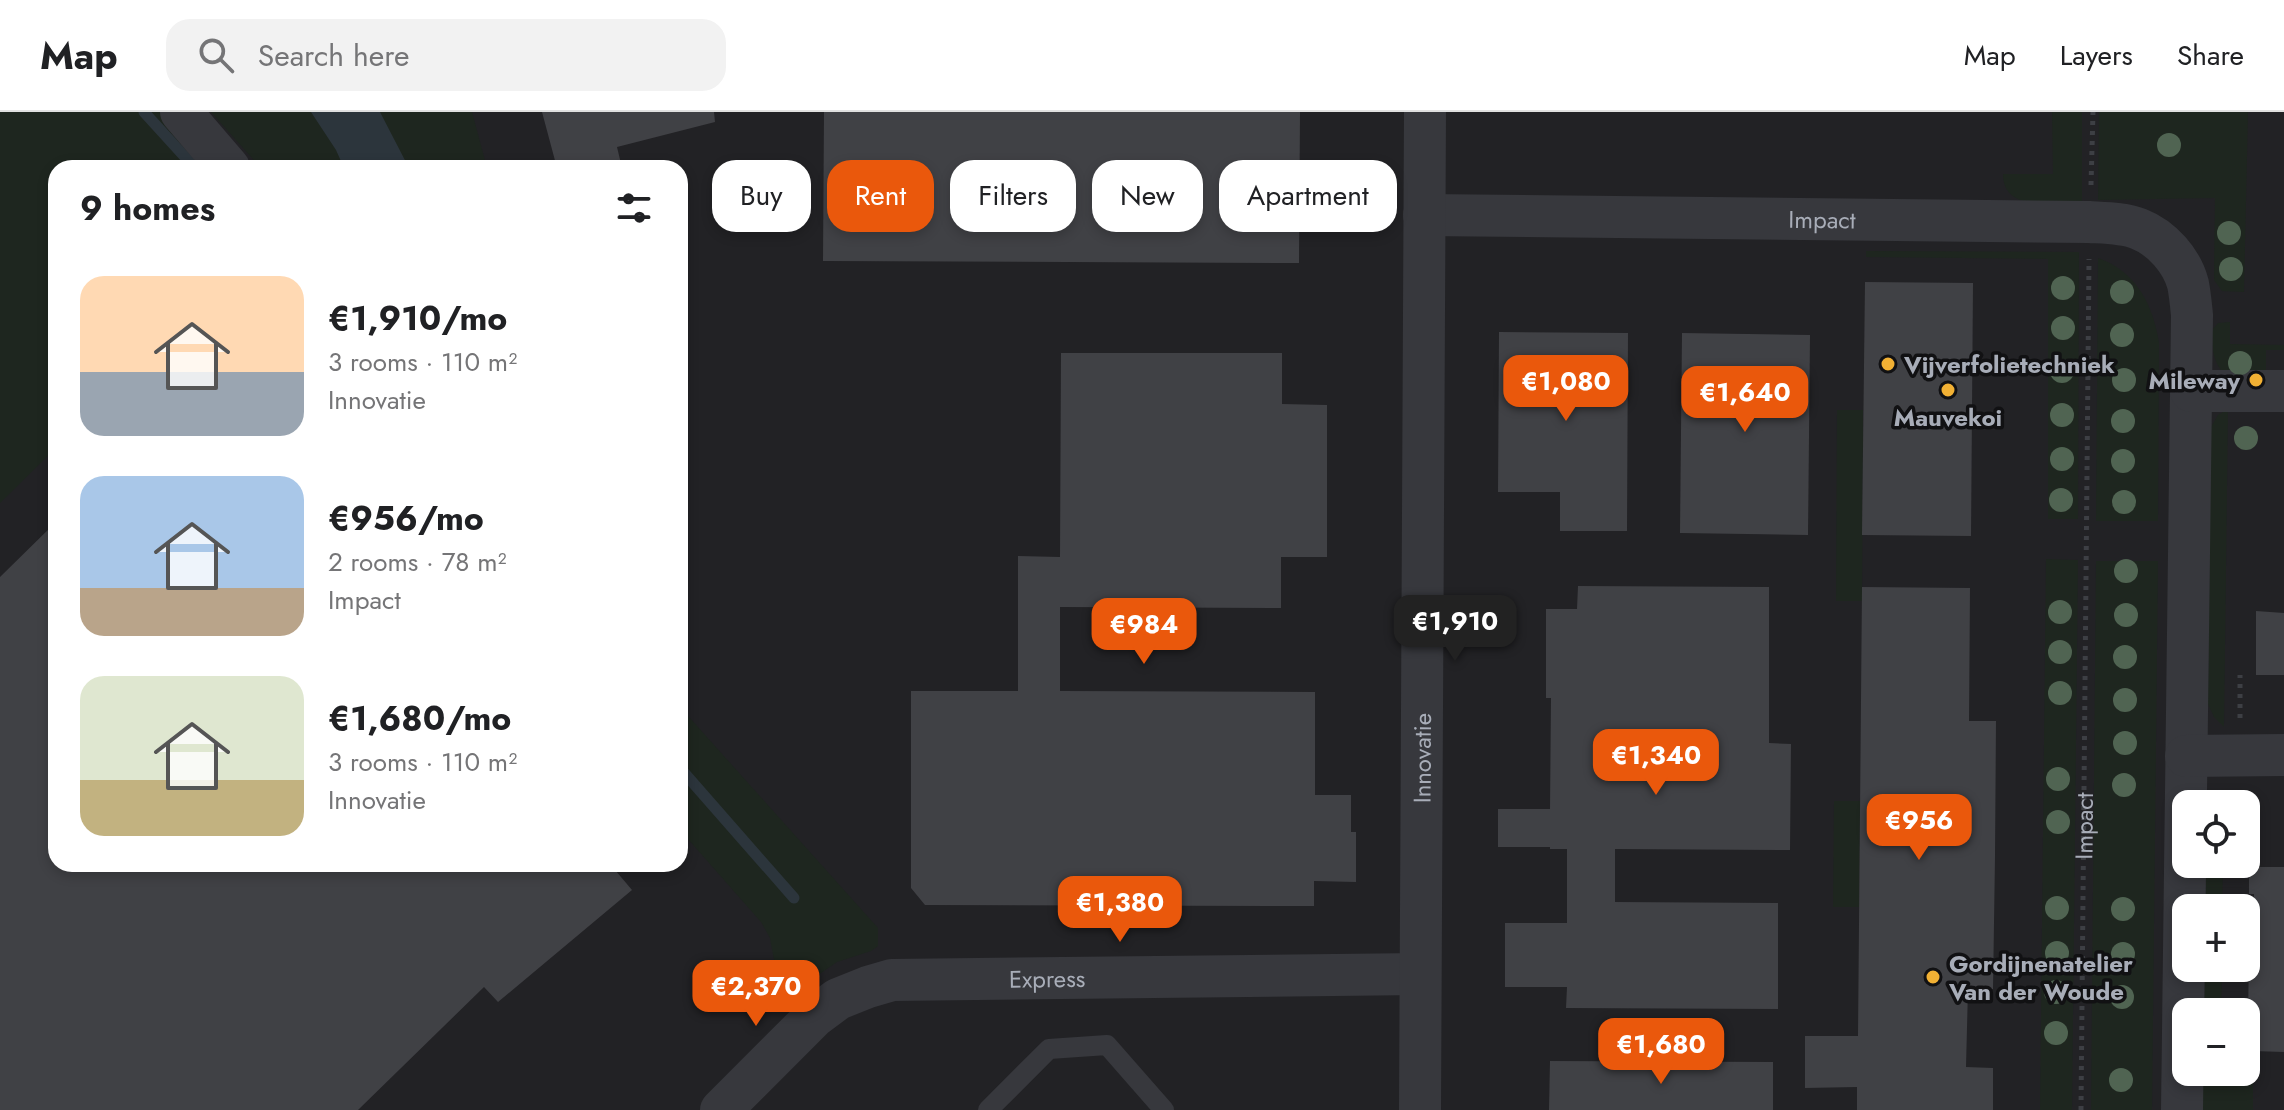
<!DOCTYPE html>
<html lang="en">
<head>
<meta charset="utf-8">
<style>
	body { margin:0; font-family:Jost,sans-serif; background:#f2f2f2; color:#202124; height:100vh; display:flex; flex-direction:column; font-size:30px; white-space:nowrap }
	* { box-sizing:border-box; margin:0 }
	p { font-size:26px; color:#757577 }
	.icon { flex:none; width:44px; height:44px; fill:none; stroke:currentColor; stroke-width:2; stroke-linecap:round; stroke-linejoin:round }
	.map { position:relative; flex:1; overflow:hidden }
	.drawer { position:absolute; left:48px; top:48px; width:640px; height:712px; display:flex; flex-direction:column; background:#fff; border-radius:24px; box-shadow:0 4px 12px #0003 }
	.drawer>* { flex:none }
	.banner { position:absolute; left:712px; top:48px; width:760px; height:72px; display:flex; gap:16px }
	.controls { position:absolute; left:2172px; top:678px; display:grid; gap:16px }
	.controls a { display:grid; place-items:center; width:88px; height:88px; border-radius:16px; background:#fff; box-shadow:0 4px 12px #0003; font-size:40px }
	.price { position:absolute; translate:-50% -68px; padding:0 18px; border-radius:16px; background:#ea580c; color:#fff; font-size:26px; line-height:52px; filter:drop-shadow(0 2px 4px #0008) }
	.price::after { content:''; position:absolute; left:50%; top:48px; width:24px; height:18px; margin-left:-12px; background:inherit; clip-path:polygon(0 0,100% 0,50% 100%) }
	.price.on { background:#222; color:#fff }
	ul { padding:0; list-style:none }
	li { display:flex; align-items:center; gap:24px; height:200px; padding:0 32px }
	li span { display:grid; place-items:center; flex:none; width:224px; height:160px; border-radius:24px; color:#555 }
	li>.icon { margin-inline-start:auto }
	span .icon { width:96px; height:96px; fill:#fffc; stroke-width:1 }
	li b { font-size:34px }
	h2 { display:flex; justify-content:space-between; align-items:center; height:96px; padding:0 32px; font-size:34px }
	.chip { padding:0 28px; border-radius:24px; background:#fff; box-shadow:0 4px 12px #0003; font-size:28px; line-height:72px }
	.chip.on { background:#ea580c; color:#fff }
	header { display:flex; align-items:center; gap:48px; box-sizing:border-box; height:112px; padding:0 40px; background:#fff; border-bottom:2px solid #e0e0e0 }
	header strong { font-size:38px }
	nav { display:flex; gap:44px; margin-inline-start:auto; font-size:28px }
	.search { width:560px; height:72px; background:#f2f2f2; display:flex; align-items:center; gap:20px; box-sizing:border-box; padding:0 28px; border-radius:24px; color:#757577; font-size:30px }
	.map>svg:first-child { display:block }
	.built { fill:#222225; fill-rule:evenodd }
	.green { fill:#1e261f }
	.water { fill:#2c353c }
	.lines { fill:none; stroke-linecap:round; stroke-linejoin:round }
	.stream { stroke:#2c353c; stroke-width:11 }
	.building { fill:#404145 }
	.path { stroke:#3d3f44; stroke-width:5; stroke-dasharray:4 6; stroke-linecap:butt }
	.service { stroke:#37383d; stroke-width:20 }
	.minor { stroke:#37383d; stroke-width:42 }
	.tree { fill:#506452 }
	.poi-dot { fill:#f2b134; stroke:#111113; stroke-width:3 }
	.labels { text-anchor:middle; dominant-baseline:central; stroke-width:7; stroke-linejoin:round; paint-order:stroke }
	.street-label { font-size:24px; fill:#a8adb8; stroke:#111113 }
	.poi-label { font-size:24px; font-weight:bold; fill:#a8adb8; stroke:#111113; text-anchor:start }
</style>
</head>
<body>
<header>
<strong>Map</strong>
<div class="search"><svg class="icon" aria-label="search" viewBox="0 0 24 24"><circle cx="10" cy="10" r="6"/><path d="M15 15l6 6"/></svg>Search here</div>
<nav><a>Map</a><a>Layers</a><a>Share</a></nav>
</header>
<div class="map">
<svg width="2284" height="998" viewBox="0 0 2284 998">
	<rect width="100%" height="100%" fill="#161618"/>
	<path class="built" d="M0 0H2284V998H0ZM56 56H680V752H56ZM2186 692H2246V752H2186ZM2186 796H2246V856H2186ZM2186 900H2246V960H2186Z"/>
	<g class="green">
		<polygon points="0,0 173,0 222,56 56,56 56,336 0,391"/>
		<polygon points="211,0 472,0 487,56 261,56"/>
		<path d="M2052 0H2082V89C2054 90 2003 101 2003 62H2053Z"/>
		<polygon points="2099,0 2248,0 2244,180 2222,179 2214,168 2215,86 2098,88"/>
		<polygon points="1866,139 2079,140 2078,407 2048,407 2048,147 1866,145"/>
		<path d="M2098 146C2136 159 2153 193 2159 231L2158 409H2096Z"/>
		<path d="M2230 210V232L2284 233V238H2266V264L2221 258C2212 246 2212 233 2212 218L2218 211Z"/>
		<polygon points="2228,297 2224,615 2214,605 2208,592 2211,315 2218,303"/>
		<polygon points="1837,298 1863,298 1862,489 1836,489"/>
		<polygon points="2046,447 2078,448 2072,998 2040,998"/>
		<polygon points="2096,449 2158,449 2152,998 2091,998"/>
		<polygon points="680,595 878,816 878,834 871,839 837,850 786,885 780,880 770,826 761,810 680,718"/>
		<polygon points="1834,689 1860,689 1859,795 1833,795"/>
		<polygon points="2206,752 2223,752 2222,796 2205,796"/>
		<polygon points="2205,856 2222,856 2221,900 2204,900"/>
		<polygon points="2246,939 2253,939 2253,998 2203,998 2203,960 2246,960"/>
	</g>
	<polygon class="water" points="311,0 380,0 409,56 344,56 336,38"/>
	<g class="lines">
		<g class="stream">
			<polyline points="144,0 195,56"/>
			<polyline points="680,656 794,786"/>
		</g>
	</g>
	<g class="building">
		<polygon points="542,0 714,0 715,10 617,35 622,56 557,56"/>
		<polygon points="824,0 1300,0 1299,151 823,149"/>
		<polygon points="1865,170 1973,171 1971,424 1862,423"/>
		<polygon points="1499,220 1628,221 1627,419 1560,419 1560,380 1498,380"/>
		<polygon points="1682,221 1810,223 1808,423 1680,421"/>
		<polygon points="1061,241 1282,241 1282,292 1327,293 1327,445 1281,445 1281,496 1060,495 1060,579 1315,580 1315,683 1351,683 1351,720 1356,720 1356,770 1314,769 1314,794 925,793 911,776 911,579 1018,579 1018,444 1060,445"/>
		<polygon points="56,410 56,752 610,752 632,778 498,890 484,875 358,998 0,998 0,465"/>
		<polygon points="1578,474 1769,475 1769,631 1791,632 1790,738 1615,737 1615,790 1778,791 1778,897 1566,896 1567,875 1505,875 1505,811 1567,811 1567,737 1550,737 1550,735 1498,735 1498,697 1550,697 1551,586 1546,586 1546,497 1577,497"/>
		<polygon points="1862,475 1970,476 1969,609 1996,609 1995,745 1993,877 1968,877 1966,955 1993,956 1993,998 1857,998 1857,975 1805,976 1805,924 1858,924"/>
		<polygon points="2256,499 2284,501 2284,563 2256,563"/>
		<polygon points="2249,755 2284,755 2284,940 2253,939 2253,910 2248,910 2249,838 2254,838 2254,782 2249,782"/>
		<polygon points="1550,949 1773,950 1773,998 1549,998"/>
	</g>
	<g class="lines">
		<g class="path">
			<polyline points="2091,73 2093,0"/>
			<polyline points="2240,606 2240,563"/>
			<path id="s1" d="M2081 998 2089 147"/>
		</g>
		<polyline class="service" points="988,998 1049,937 1107,933 1164,998"/>
		<g class="minor">
			<polyline points="181,0 229,56"/>
			<path id="s2" d="M1424 103 2089 110C2106 111 2124 111 2139 117 2162 126 2182 149 2188 172 2190 182 2191 193 2192 203L2182 998"/>
			<polyline points="2191,279 2284,279"/>
			<polyline points="2186,644 2284,643"/>
			<path id="s3" d="M721 998 815 904 838 887 868 875 892 868 1420 862"/>
			<path id="s4" d="M1420 998 1425 0"/>
		</g>
	</g>
	<g class="tree">
		<circle cx="2169" cy="33" r="12"/>
		<circle cx="2229" cy="121" r="12"/>
		<circle cx="2231" cy="157" r="12"/>
		<circle cx="2063" cy="176" r="12"/>
		<circle cx="2122" cy="180" r="12"/>
		<circle cx="2063" cy="216" r="12"/>
		<circle cx="2122" cy="223" r="12"/>
		<circle cx="2240" cy="251" r="12"/>
		<circle cx="2062" cy="259" r="12"/>
		<circle cx="2124" cy="268" r="12"/>
		<circle cx="2062" cy="303" r="12"/>
		<circle cx="2123" cy="309" r="12"/>
		<circle cx="2246" cy="326" r="12"/>
		<circle cx="2062" cy="347" r="12"/>
		<circle cx="2123" cy="349" r="12"/>
		<circle cx="2061" cy="388" r="12"/>
		<circle cx="2124" cy="390" r="12"/>
		<circle cx="2126" cy="459" r="12"/>
		<circle cx="2060" cy="500" r="12"/>
		<circle cx="2126" cy="503" r="12"/>
		<circle cx="2060" cy="540" r="12"/>
		<circle cx="2125" cy="545" r="12"/>
		<circle cx="2060" cy="581" r="12"/>
		<circle cx="2125" cy="588" r="12"/>
		<circle cx="2125" cy="631" r="12"/>
		<circle cx="2058" cy="667" r="12"/>
		<circle cx="2124" cy="673" r="12"/>
		<circle cx="2058" cy="710" r="12"/>
		<circle cx="2057" cy="796" r="12"/>
		<circle cx="2123" cy="797" r="12"/>
		<circle cx="2057" cy="841" r="12"/>
		<circle cx="2123" cy="842" r="12"/>
		<circle cx="2056" cy="880" r="12"/>
		<circle cx="2122" cy="885" r="12"/>
		<circle cx="2056" cy="921" r="12"/>
		<circle cx="2121" cy="968" r="12"/>
	</g>
	<g class="poi-dot">
		<circle cx="1888" cy="252" r="8"/>
		<circle cx="2256" cy="268" r="8"/>
		<circle cx="1948" cy="278" r="8"/>
		<circle cx="1933" cy="865" r="8"/>
	</g>
	<g class="labels">
		<g class="street-label">
			<text stroke="none"><textPath href="#s2" startOffset="398">Impact</textPath></text>
			<text stroke="none"><textPath href="#s4" startOffset="352">Innovatie</textPath></text>
			<text stroke="none"><textPath href="#s1" startOffset="284">Impact</textPath></text>
			<text stroke="none"><textPath href="#s3" startOffset="374">Express</textPath></text>
		</g>
		<g class="poi-label">
			<text x="1904" y="252">Vijverfolietechniek</text>
			<text x="2240" y="268" text-anchor="end">Mileway</text>
			<text x="1948" y="305" text-anchor="middle">Mauvekoi</text>
			<text x="1949" y="851">Gordijnenatelier<tspan x="1949" dy="28">Van der Woude</tspan></text>
		</g>
	</g>
</svg>
<div class="controls">
<a><svg class="icon" aria-label="locate" viewBox="0 0 24 24"><circle cx="12" cy="12" r="6"/><path d="M12 2v4M12 18v4M2 12h4M18 12h4"/></svg></a>
<a>+</a>
<a>−</a>
</div>
<b class="price" style="left:1566px;top:311px">€1,080</b>
<b class="price" style="left:1745px;top:322px">€1,640</b>
<b class="price on" style="left:1455px;top:551px">€1,910</b>
<b class="price" style="left:1144px;top:554px">€984</b>
<b class="price" style="left:1656px;top:685px">€1,340</b>
<b class="price" style="left:1919px;top:750px">€956</b>
<b class="price" style="left:1120px;top:832px">€1,380</b>
<b class="price" style="left:756px;top:916px">€2,370</b>
<b class="price" style="left:1661px;top:974px">€1,680</b>
<div class="banner">
<a class="chip">Buy</a>
<a class="chip on">Rent</a>
<a class="chip">Filters</a>
<a class="chip">New</a>
<a class="chip">Apartment</a>
</div>
<section class="drawer">
<h2>9 homes<svg class="icon" aria-label="filters" viewBox="0 0 24 24"><path d="M4 7h16M4 17h16"/><circle cx="9" cy="7" r="2"/><circle cx="15" cy="17" r="2"/></svg></h2>
<ul>
<li><span style="background:linear-gradient(#ffd9b3 60%,#9aa5b1 0)"><svg class="icon" aria-label="home" viewBox="0 0 24 24"><path d="M3 11l9-7 9 7M6 9v11h12V9"/></svg></span><div><b>€1,910/mo</b><p>3 rooms · 110 m²</p><p>Innovatie</p></div></li>
<li><span style="background:linear-gradient(#a9c7e8 70%,#b9a48a 0)"><svg class="icon" aria-label="home" viewBox="0 0 24 24"><path d="M3 11l9-7 9 7M6 9v11h12V9"/></svg></span><div><b>€956/mo</b><p>2 rooms · 78 m²</p><p>Impact</p></div></li>
<li><span style="background:linear-gradient(#dfe7d0 65%,#c2b280 0)"><svg class="icon" aria-label="home" viewBox="0 0 24 24"><path d="M3 11l9-7 9 7M6 9v11h12V9"/></svg></span><div><b>€1,680/mo</b><p>3 rooms · 110 m²</p><p>Innovatie</p></div></li>
</ul>
</section>
</div>
</body>
</html>
